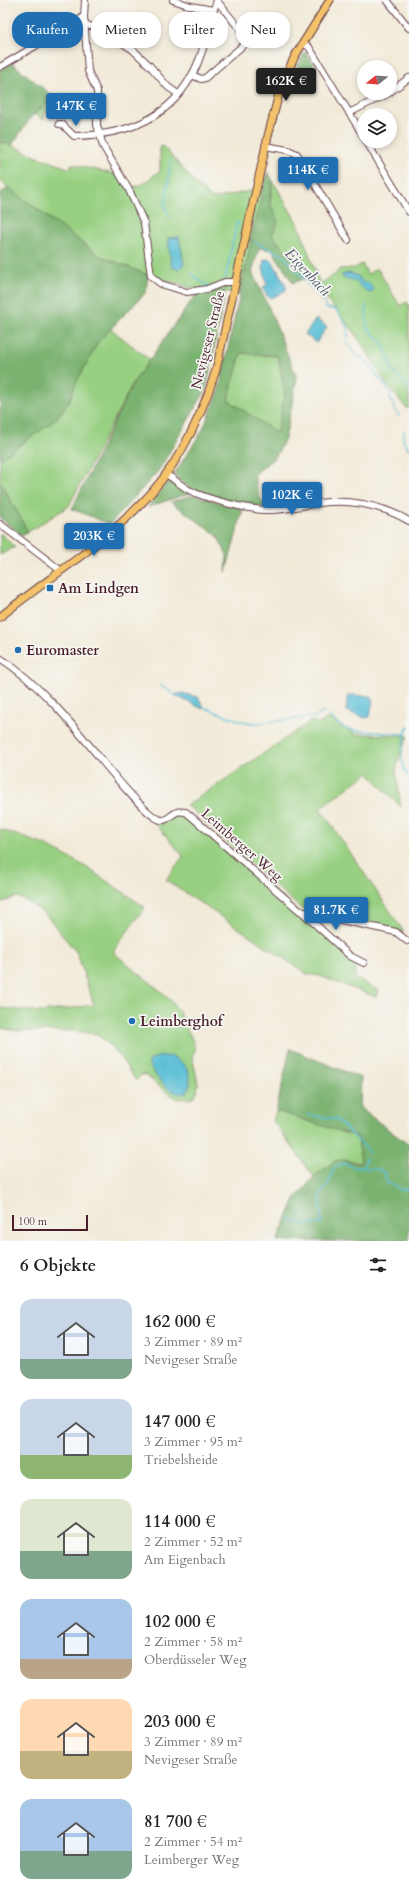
<!DOCTYPE html>
<html lang="de">
<head>
<meta charset="utf-8">
<style>
	body { margin:0; font-family:Cardo,serif; background:#f2f2f2; color:#222; height:100vh; display:flex; flex-direction:column; font-size:15px; white-space:nowrap }
	* { box-sizing:border-box; margin:0 }
	p { font-size:13px; color:#767676 }
	.icon { flex:none; width:22px; height:22px; fill:none; stroke:currentColor; stroke-width:2; stroke-linecap:round; stroke-linejoin:round }
	.map { position:relative; height:1241px; overflow:hidden }
	.panel { display:flex; flex-direction:column; background:#fff; flex:1 }
	.panel>* { flex:none }
	.hud { position:absolute; left:12px; top:12px; width:385px; height:36px; display:flex; gap:8px }
	.needle { width:26px; rotate:253deg }
	.fabs { position:absolute; left:357px; top:60px; display:grid; gap:8px }
	.fabs a { display:grid; place-items:center; width:40px; height:40px; border-radius:50%; background:#fff; box-shadow:0 2px 6px #0003; font-size:20px }
	.scale { position:absolute; left:12px; bottom:10px; width:76px; box-sizing:border-box; padding-left:4px; border:2px solid #4a1f2b; border-top:0; font-size:11px; line-height:14px; white-space:nowrap; color:#4a1f2b; -webkit-text-stroke:3px #f6f6f2; paint-order:stroke }
	.price { position:absolute; translate:-50% -34px; padding:0 9px; border-radius:4px; background:#1f6fb2; color:#fff; font-size:13px; line-height:26px; filter:drop-shadow(0 1px 2px #0008) }
	.price::after { content:''; position:absolute; left:50%; top:24px; width:12px; height:9px; margin-left:-6px; background:inherit; clip-path:polygon(0 0,100% 0,50% 100%) }
	.price.current { background:#222; color:#fff }
	ul { padding:0; list-style:none }
	li { display:flex; align-items:center; gap:12px; height:100px; padding:0 20px }
	li span { display:grid; place-items:center; flex:none; width:112px; height:80px; border-radius:12px; color:#555 }
	li>.icon { margin-inline-start:auto }
	span .icon { width:48px; height:48px; fill:#fffc; stroke-width:1 }
	li b { font-size:17px }
	h2 { display:flex; justify-content:space-between; align-items:center; height:48px; padding:0 20px; font-size:17px }
	.chip { padding:0 14px; border-radius:16px; background:#fff; box-shadow:0 2px 6px #0003; font-size:14px; line-height:36px }
	.chip.current { background:#1f6fb2; color:#fff }
	.map>svg:first-child { display:block }
	.green { fill:#98d082; stroke:#717856 }
	.forest { fill:#7ab270; stroke:#62684e; fill-rule:evenodd }
	.water { fill:#58bed6; stroke:#516e80 }
	.lines { fill:none; stroke-linecap:round; stroke-linejoin:round }
	.stream { stroke:#58bed6; stroke-width:1.5 }
	.minor-casing { stroke:#633d45; stroke-width:8 }
	.major-casing { stroke:#633d45; stroke-width:9 }
	.minor { stroke:#fff; stroke-width:6 }
	.major { stroke:#f4c26a; stroke-width:7 }
	.poi-dot { fill:#1f6fb2; stroke:#f6f6f2; stroke-width:1.5 }
	.labels { text-anchor:middle; dominant-baseline:central; stroke-width:3.5; stroke-linejoin:round; paint-order:stroke }
	.street-label { font-size:14px; fill:#4a1f2b; stroke:#f6f6f2 }
	.poi-label { font-size:14px; font-weight:bold; fill:#4a1f2b; stroke:#f6f6f2; text-anchor:start }
	.water-label { font-size:15px; font-style:italic; fill:#4f5767; stroke:#f6f6f2 }
</style>
</head>
<body>
<div class="map">
<svg width="409" height="1241" viewBox="0 0 409 1241">
	<rect width="100%" height="100%" fill="#f6f6f2"/>
	<filter id="ink" filterUnits="userSpaceOnUse"><feTurbulence type="fractalNoise" baseFrequency=".025" numOctaves="2"/><feDisplacementMap in="SourceGraphic" scale="8" xChannelSelector="R" yChannelSelector="G"/><feConvolveMatrix kernelMatrix="1 2 1 2 8 2 1 2 1" color-interpolation-filters="sRGB"/></filter>
	<filter id="wash" filterUnits="userSpaceOnUse"><feTurbulence type="fractalNoise" baseFrequency=".012" numOctaves="4" result="noise"/><feDisplacementMap in="SourceGraphic" scale="16" xChannelSelector="R" yChannelSelector="G"/><feGaussianBlur stdDeviation="0.9" result="paint"/><feColorMatrix in="noise" values="0 0 0 0 0 0 0 0 0 0 0 0 0 0 0 0 0 1.4 0 .05"/><feComposite in="paint" operator="in"/></filter>
	<g filter="url(#wash)">
		<rect width="100%" height="100%" fill="#f2ead8"/>
		<g class="green">
			<polygon points="54,97 72,111 54,108 45,112 44,120 34,114"/>
			<polygon points="0,142 12,145 35,156 71,169 71,164 119,175 130,188 141,185 160,171 160,147 163,146 196,184 213,199 263,188 240,293 199,290 148,275 98,255 0,181"/>
			<polygon points="273,181 299,226 320,284 336,274 339,269 355,268 362,264 368,274 377,268 400,306 407,302 409,305 409,407 407,409 385,382 355,333 272,235 270,202"/>
			<polygon points="111,329 150,360 133,383 69,506 28,532 0,481 0,459 55,420 69,402 76,383 98,342"/>
			<polygon points="241,353 278,356 285,393 277,433 228,400"/>
			<polygon points="0,533 15,547 0,555"/>
			<polygon points="328,718 356,734 408,736 400,755 396,770 401,807 368,773 320,808 404,932 300,908 191,809 186,806 311,721 319,724"/>
			<polygon points="176,814 188,814 355,962 355,978 379,991 376,997 320,976 307,974 166,880 183,856 148,815 162,824"/>
			<polygon points="0,829 45,845 83,865 145,907 114,950 114,953 169,998 179,1012 192,1039 195,1050 192,1056 198,1083 197,1092 193,1098 178,1099 169,1094 144,1074 141,1075 136,1081 116,1051 97,1034 72,1031 18,1031 0,1028 0,1008 42,1012 94,1005 77,953 46,915 30,903 17,897 0,903"/>
			<polygon points="276,1111 358,1137 361,1163 345,1160 333,1162 314,1177 273,1121"/>
		</g>
		<g class="forest">
			<polygon points="305,52 315,66 290,81 290,80"/>
			<polygon points="12,63 54,97 32,116 12,145 0,142 0,70"/>
			<path d="M268 172 273 181 270 202 278 222 272 235 307 277 293 283 272 250 259 248 252 272 269 308 297 378 285 439 276 456 254 475C258 488 257 504 272 507L270 508C245 505 188 497 174 474L202 431 218 394 263 188ZM241 353 278 356 285 393 277 433 228 400Z"/>
			<polygon points="9,188 98,255 148,275 146,292 98,342 76,383 69,402 55,420 0,459 0,193"/>
			<polygon points="199,290 225,291 206,390 159,470 110,524 72,509 133,383"/>
			<polygon points="0,481 28,532 22,536 0,518"/>
			<polygon points="168,482 172,482 190,493 148,507"/>
			<polygon points="193,495 243,509 226,572 227,555 217,535 171,502"/>
			<polygon points="290,1049 361,1078 360,1108 409,1145 408,1165 409,1166 409,1241 277,1241 295,1199 314,1177 335,1161 342,1160 359,1164 361,1162 358,1137 276,1111"/>
		</g>
		<g class="water">
			<polygon points="179,237 184,264 179,269 173,268 171,264 168,238"/>
			<polygon points="267,259 272,260 286,286 286,290 272,298 267,296 263,287 267,285 263,267 264,260"/>
			<path d="M349 273 358 276 364 284 367 282 374 289 373 292 369 293C357 285 360 280 343 278L342 275Z"/>
			<polygon points="316,319 327,327 316,343 305,334"/>
			<polygon points="182,693 198,697 204,707 203,709 176,696 175,695"/>
			<polygon points="348,695 371,696 373,699 370,717 365,718 346,711"/>
			<path d="M169 1056C186 1060 195 1077 187 1093 184 1093 180 1094 177 1093 166 1090 151 1072 148 1061L157 1057Z"/>
		</g>
		<g class="lines">
			<g class="stream">
				<polyline points="170,218 165,207 171,160"/>
				<polyline points="255,242 284,256 325,303 326,308 337,310 348,328 347,344 357,356 363,358 391,393 390,399 399,416"/>
				<polyline points="191,273 207,286 209,285"/>
				<polyline points="225,280 237,222 239,224"/>
				<polyline points="366,305 367,327 384,346 394,373 409,387"/>
				<polyline points="404,431 403,440 409,449"/>
				<polyline points="160,685 175,695"/>
				<path d="M203 707C217 712 251 728 266 722L314 717 325 712"/>
				<polyline points="329,716 342,727 355,731 405,734"/>
				<path d="M409 726 407 728C403 747 397 760 409 778"/>
				<polyline points="308,1115 336,1119 367,1149 369,1153"/>
				<polyline points="364,1167 367,1169 377,1169 384,1172 387,1183 397,1187 400,1190 409,1189"/>
				<polyline points="364,1167 366,1158"/>
				<path d="M289 1218 304 1224H322L320 1196 328 1184 334 1168C346 1162 346 1163 356 1168L364 1167"/>
			</g>
		</g>
	</g>
	<g filter="url(#ink)">
		<g class="lines">
			<g class="minor-casing">
				<g id="minor">
					<polyline points="85,0 84,17 88,71 97,91 97,125 103,146 129,190 144,223 151,276 161,284 187,292 207,289 225,282 235,282"/>
					<polyline points="173,0 191,6 213,10"/>
					<polyline points="387,0 409,28"/>
					<polyline points="217,1 244,34"/>
					<polyline points="84,24 100,29 132,49 149,65 168,87 178,94"/>
					<polyline points="303,43 309,47 364,137"/>
					<polyline points="0,67 84,17"/>
					<polyline points="192,75 201,79 205,78 247,42 261,35"/>
					<polyline points="390,92 409,78"/>
					<polyline points="349,113 389,93"/>
					<path d="M59 124H62L74 136C127 135 172 119 196 67 206 46 209 22 217 0"/>
					<polyline points="366,141 409,212"/>
					<polyline points="265,146 288,150 297,154 348,240"/>
					<path d="M166 474C174 479 180 485 189 490 206 499 248 510 268 510 283 511 298 506 313 504 346 498 380 504 409 521"/>
					<polyline points="0,524 60,570"/>
					<path d="M0 658C41 685 72 724 103 762 114 775 143 812 158 819 166 823 170 815 177 812 179 811 183 812 186 812L300 911 396 932 407 941"/>
					<polyline points="301,911 350,956 364,963"/>
				</g>
			</g>
			<g class="major-casing">
				<path id="major" d="M0 617C46 580 97 548 138 507 177 469 200 421 216 370L268 136 281 86 295 56 330 0"/>
			</g>
			<use href="#minor" class="minor"/>
			<use href="#major" class="major"/>
		</g>
	</g>
	<g class="poi-dot">
		<rect x="46" y="584" width="8" height="8" rx="2"/>
		<circle cx="18" cy="650" r="4"/>
		<circle cx="132" cy="1021" r="4"/>
	</g>
	<g class="labels">
		<g class="street-label">
			<text transform="translate(208 340) rotate(-76)">Nevigeser Straße</text>
			<text transform="translate(242 845) rotate(41)">Leimberger Weg</text>
		</g>
		<g class="poi-label">
			<text x="58" y="588">Am Lindgen</text>
			<text x="26" y="650">Euromaster</text>
			<text x="140" y="1021">Leimberghof</text>
		</g>
		<g class="water-label">
			<text transform="translate(308 272) rotate(47)">Eigenbach</text>
		</g>
	</g>
</svg>
<div class="fabs">
<a><svg class="needle" viewBox="-14 -14 28 28"><path d="M0-13l5 13h-10z" fill="#e53935"/><path d="M0 13l5-13h-10z" fill="#767676"/></svg></a>
<a><svg class="icon" aria-label="layers" viewBox="0 0 24 24"><path d="M12 4l9 5-9 5-9-5zM3 14l9 5 9-5"/></svg></a>
</div>
<div class="scale">100 m</div>
<b class="price current" style="left:286px;top:102px">162K €</b>
<b class="price" style="left:76px;top:127px">147K €</b>
<b class="price" style="left:308px;top:191px">114K €</b>
<b class="price" style="left:292px;top:516px">102K €</b>
<b class="price" style="left:94px;top:557px">203K €</b>
<b class="price" style="left:336px;top:931px">81.7K €</b>
<div class="hud">
<a class="chip current">Kaufen</a>
<a class="chip">Mieten</a>
<a class="chip">Filter</a>
<a class="chip">Neu</a>
</div>
</div>
<section class="panel">
<h2>6 Objekte<svg class="icon" aria-label="filters" viewBox="0 0 24 24"><path d="M4 7h16M4 17h16"/><circle cx="9" cy="7" r="2"/><circle cx="15" cy="17" r="2"/></svg></h2>
<ul>
<li><span style="background:linear-gradient(#c9d6e8 75%,#7fa58c 0)"><svg class="icon" aria-label="home" viewBox="0 0 24 24"><path d="M3 11l9-7 9 7M6 9v11h12V9"/></svg></span><div><b>162 000 €</b><p>3 Zimmer · 89 m²</p><p>Nevigeser Straße</p></div></li>
<li><span style="background:linear-gradient(#c9d6e8 70%,#8fb573 0)"><svg class="icon" aria-label="home" viewBox="0 0 24 24"><path d="M3 11l9-7 9 7M6 9v11h12V9"/></svg></span><div><b>147 000 €</b><p>3 Zimmer · 95 m²</p><p>Triebelsheide</p></div></li>
<li><span style="background:linear-gradient(#dfe7d0 65%,#7fa58c 0)"><svg class="icon" aria-label="home" viewBox="0 0 24 24"><path d="M3 11l9-7 9 7M6 9v11h12V9"/></svg></span><div><b>114 000 €</b><p>2 Zimmer · 52 m²</p><p>Am Eigenbach</p></div></li>
<li><span style="background:linear-gradient(#a9c7e8 75%,#b9a48a 0)"><svg class="icon" aria-label="home" viewBox="0 0 24 24"><path d="M3 11l9-7 9 7M6 9v11h12V9"/></svg></span><div><b>102 000 €</b><p>2 Zimmer · 58 m²</p><p>Oberdüsseler Weg</p></div></li>
<li><span style="background:linear-gradient(#ffd9b3 65%,#c2b280 0)"><svg class="icon" aria-label="home" viewBox="0 0 24 24"><path d="M3 11l9-7 9 7M6 9v11h12V9"/></svg></span><div><b>203 000 €</b><p>3 Zimmer · 89 m²</p><p>Nevigeser Straße</p></div></li>
<li><span style="background:linear-gradient(#a9c7e8 65%,#7fa58c 0)"><svg class="icon" aria-label="home" viewBox="0 0 24 24"><path d="M3 11l9-7 9 7M6 9v11h12V9"/></svg></span><div><b>81 700 €</b><p>2 Zimmer · 54 m²</p><p>Leimberger Weg</p></div></li>
</ul>
</section>
</body>
</html>
